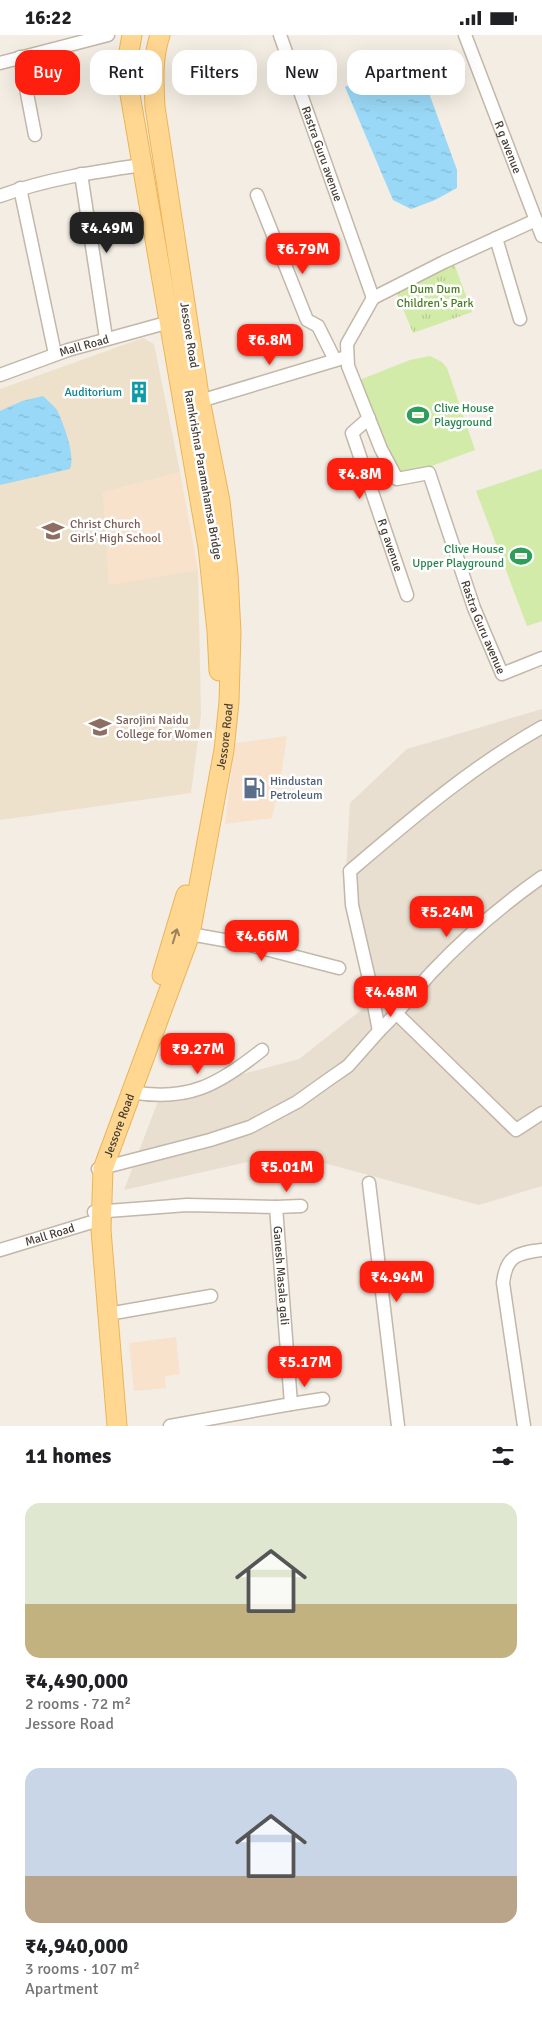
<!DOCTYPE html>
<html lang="en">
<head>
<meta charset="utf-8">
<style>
	body { margin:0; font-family:Signika,sans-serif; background:#f6f6f6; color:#202124; height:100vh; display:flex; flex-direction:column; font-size:19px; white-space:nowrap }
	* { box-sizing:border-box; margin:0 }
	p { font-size:16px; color:#757577 }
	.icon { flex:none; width:28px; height:28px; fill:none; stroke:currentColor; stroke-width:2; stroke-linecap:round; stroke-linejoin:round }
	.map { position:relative; height:1391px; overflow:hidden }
	.details { display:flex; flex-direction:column; background:#fff; flex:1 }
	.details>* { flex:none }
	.guide { position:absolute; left:15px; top:15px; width:512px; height:45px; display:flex; gap:10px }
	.price { position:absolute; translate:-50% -42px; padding:0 11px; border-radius:10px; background:#ff1f0e; color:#fff; font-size:16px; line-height:32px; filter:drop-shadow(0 1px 2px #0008) }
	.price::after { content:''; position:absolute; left:50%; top:30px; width:15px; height:11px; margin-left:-8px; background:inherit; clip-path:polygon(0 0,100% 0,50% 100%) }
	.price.on { background:#222; color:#fff }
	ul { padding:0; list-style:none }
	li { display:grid; align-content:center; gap:10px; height:265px; padding:0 25px }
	li span { display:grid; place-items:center; height:155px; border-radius:15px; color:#555 }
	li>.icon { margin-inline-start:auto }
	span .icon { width:90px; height:90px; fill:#fffc; stroke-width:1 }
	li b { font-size:21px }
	h2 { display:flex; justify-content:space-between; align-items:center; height:60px; padding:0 25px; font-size:21px }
	.pill { padding:0 18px; border-radius:15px; background:#fff; box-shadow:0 5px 20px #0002; font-size:18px; line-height:45px }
	.pill.on { background:#ff1f0e; color:#fff }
	.status { display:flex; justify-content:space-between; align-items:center; height:35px; padding:0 25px; background:#fff; direction:ltr }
	.status svg { height:14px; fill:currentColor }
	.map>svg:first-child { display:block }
	.residential { fill:#e8dfd1 }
	.commercial { fill:#f8e2cc }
	.education { fill:#eee1cb }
	.park { fill:url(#park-tufts) }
	.garden { fill:#d2eba8 }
	.water { fill:url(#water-ripples) }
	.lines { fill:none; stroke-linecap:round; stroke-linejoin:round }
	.minor-casing { stroke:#c2b7a8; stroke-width:15 }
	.primary-casing { stroke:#edb457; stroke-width:21 }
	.minor { stroke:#fff; stroke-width:12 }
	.primary { stroke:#ffd790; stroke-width:19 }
	.oneway { stroke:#99825d }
	.labels { text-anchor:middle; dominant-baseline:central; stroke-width:5; stroke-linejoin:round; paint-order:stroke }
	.street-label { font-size:12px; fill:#453d33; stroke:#fff }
	.park-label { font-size:12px; fill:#4b7c22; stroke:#fff }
	.culture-label { font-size:12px; fill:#0d838f; stroke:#fff; text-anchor:end }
	.leisure-label { font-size:12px; fill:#27864d; stroke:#fff; text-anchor:start }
	.education-label { font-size:12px; fill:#785e54; stroke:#fff; text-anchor:start }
	.service-label { font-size:12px; fill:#4e5e75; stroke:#fff; text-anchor:start }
</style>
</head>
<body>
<div class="status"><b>16:22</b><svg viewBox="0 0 49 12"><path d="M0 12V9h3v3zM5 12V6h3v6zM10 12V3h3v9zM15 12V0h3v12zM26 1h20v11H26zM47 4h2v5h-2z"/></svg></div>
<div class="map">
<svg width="542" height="1391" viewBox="0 0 542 1391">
	<defs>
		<pattern id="park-tufts" width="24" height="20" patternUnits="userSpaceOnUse" patternTransform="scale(1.25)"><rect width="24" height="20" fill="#d2eba8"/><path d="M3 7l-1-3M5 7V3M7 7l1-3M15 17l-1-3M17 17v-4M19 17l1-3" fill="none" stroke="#b6ca91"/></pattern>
		<pattern id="water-ripples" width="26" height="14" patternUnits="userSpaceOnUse" patternTransform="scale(1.25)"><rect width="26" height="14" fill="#99d8f6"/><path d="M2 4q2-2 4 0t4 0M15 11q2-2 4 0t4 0" fill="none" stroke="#85bad3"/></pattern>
	</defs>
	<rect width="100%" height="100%" fill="#f3ede3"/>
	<polygon class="residential" points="542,674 542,1151 479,1170 287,1118 124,1155 160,1061 299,1024 370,968 345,853 350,768 407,714"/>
	<g class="commercial">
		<polygon points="180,437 198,535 109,551 103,456"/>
		<polygon points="287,701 281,742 272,783 225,789 235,708"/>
		<polygon points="176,1302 180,1339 165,1341 166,1353 134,1356 129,1308"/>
	</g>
	<polygon class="education" points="143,303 154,309 180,437 103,457 109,550 198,535 201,680 191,758 0,785 0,354"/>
	<polygon class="park" points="452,223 472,277 413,298 394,252"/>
	<g class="garden">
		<polygon points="430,321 442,327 447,333 475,415 402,442 357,346 410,325"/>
		<polygon points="542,434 542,586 527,591 476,456"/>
	</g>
	<g class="water">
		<polygon points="378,35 421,36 457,135 457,153 435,165 411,174 393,165 345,52"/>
		<path d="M43 361C45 363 55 372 57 375 63 387 76 421 70 434L0 450V376L22 366Z"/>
	</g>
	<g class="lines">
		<g class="minor-casing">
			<g id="minor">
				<path id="s1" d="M280 0 373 263"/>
				<path id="s2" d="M465 0 542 201"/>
				<polyline points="20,22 35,100"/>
				<polyline points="0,28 108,0"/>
				<polyline points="81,139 106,303"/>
				<polyline points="20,153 55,319"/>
				<polyline points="257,160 307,285 318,291 335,325"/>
				<path d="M0 161C46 144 94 137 142 130"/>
				<path id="s3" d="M536 185 444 227 373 263 347 309 348 331 381 414 397 444 429 438 474 573 502 639 542 623"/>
				<polyline points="496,203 520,284"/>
				<path id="s4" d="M0 340 68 315 166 288 168 285"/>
				<polyline points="200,366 343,323"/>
				<path id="s5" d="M369 383 352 398 407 560"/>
				<polyline points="190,899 246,909 339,933"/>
				<polyline points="397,979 516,1095 542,1078"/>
				<path d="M379 996C398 978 413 958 431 938 464 903 502 870 542 842"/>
				<path d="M131 1057C188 1067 218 1050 262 1015"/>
				<path d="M98 1134 210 1105 250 1092 297 1067 325 1047 348 1031 379 996 369 944 352 870 350 836C411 784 471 732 542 692"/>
				<polyline points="369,1148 398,1391"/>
				<polyline points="276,1172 301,1171"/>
				<path id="s6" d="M94 1177 187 1170 276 1172 291 1369 170 1391"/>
				<path id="s7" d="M0 1215 92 1187H101"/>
				<polyline points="108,1279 211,1261"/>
				<polyline points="291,1369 323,1364"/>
				<path d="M524 1391 503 1248C506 1221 517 1218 542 1215"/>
			</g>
		</g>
		<g class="primary-casing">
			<g id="primary">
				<polyline points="132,0 128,22 127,42 208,512 217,596 219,636"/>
				<polyline points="162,940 186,860"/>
				<path id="s8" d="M117 1391 101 1195 103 1134 190 899 224 715 229 667 231 598 228 539 220 466 199 360 155 72C154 48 152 24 160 0"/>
			</g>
		</g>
		<use href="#minor" class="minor"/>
		<use href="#primary" class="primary"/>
	</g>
	<defs><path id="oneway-shaft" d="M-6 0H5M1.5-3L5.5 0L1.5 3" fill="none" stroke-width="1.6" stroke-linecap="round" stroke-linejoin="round" transform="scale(1.25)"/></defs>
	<use class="oneway" href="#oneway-shaft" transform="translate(175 901) rotate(-73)"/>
	<defs>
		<g id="building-bare" transform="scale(1.725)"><path d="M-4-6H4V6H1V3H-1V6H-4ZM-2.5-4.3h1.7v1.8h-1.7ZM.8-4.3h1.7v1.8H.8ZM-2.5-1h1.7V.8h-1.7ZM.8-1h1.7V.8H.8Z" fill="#0f9aa8" stroke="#fff" stroke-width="2.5" paint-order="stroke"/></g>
		<g id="stadium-bare" transform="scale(1.725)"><path d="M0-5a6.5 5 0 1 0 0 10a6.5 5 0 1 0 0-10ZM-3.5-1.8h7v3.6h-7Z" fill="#2e9e5b" stroke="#fff" stroke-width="2.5" paint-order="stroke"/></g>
		<g id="school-bare" transform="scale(1.725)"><path d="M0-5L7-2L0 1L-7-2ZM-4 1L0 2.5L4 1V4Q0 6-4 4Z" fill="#8d6e63" stroke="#fff" stroke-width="2.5" paint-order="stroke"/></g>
		<g id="university-bare" transform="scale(1.725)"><path d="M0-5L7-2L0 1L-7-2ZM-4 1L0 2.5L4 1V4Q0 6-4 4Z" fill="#8d6e63" stroke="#fff" stroke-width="2.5" paint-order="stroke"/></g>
		<g id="fuel-bare" transform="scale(1.725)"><path d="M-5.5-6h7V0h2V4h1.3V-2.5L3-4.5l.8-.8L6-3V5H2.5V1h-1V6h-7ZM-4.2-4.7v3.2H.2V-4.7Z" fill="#5c6f8a" stroke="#fff" stroke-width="2.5" paint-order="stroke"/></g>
	</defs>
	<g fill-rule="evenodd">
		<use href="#building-bare" x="139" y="357"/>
		<use href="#stadium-bare" x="418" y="380"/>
		<use href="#school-bare" x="53" y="496"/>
		<use href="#stadium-bare" x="521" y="521"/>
		<use href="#university-bare" x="100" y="692"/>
		<use href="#fuel-bare" x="254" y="753"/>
	</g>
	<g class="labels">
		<g class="street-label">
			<text stroke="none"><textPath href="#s2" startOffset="120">R g avenue</textPath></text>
			<text stroke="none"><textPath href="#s1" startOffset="126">Rastra Guru avenue</textPath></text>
			<text transform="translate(189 300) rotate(81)">Jessore Road</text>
			<text stroke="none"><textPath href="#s4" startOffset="89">Mall Road</textPath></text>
			<text transform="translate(203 440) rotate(80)">Ramkrishna Paramahamsa Bridge</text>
			<text stroke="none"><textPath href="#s5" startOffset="141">R g avenue</textPath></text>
			<text stroke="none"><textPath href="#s3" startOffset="575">Rastra Guru avenue</textPath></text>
			<text stroke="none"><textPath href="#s8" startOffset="709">Jessore Road</textPath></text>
			<text stroke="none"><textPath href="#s8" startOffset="304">Jessore Road</textPath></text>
			<text stroke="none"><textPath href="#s7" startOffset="52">Mall Road</textPath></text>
			<text stroke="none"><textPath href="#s6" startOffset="251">Ganesh Masala gali</textPath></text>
		</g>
		<g class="park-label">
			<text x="435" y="254">Dum Dum<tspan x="435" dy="14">Children's Park</tspan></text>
		</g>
		<g class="culture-label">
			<text x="122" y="357">Auditorium</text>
		</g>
		<g class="leisure-label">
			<text x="434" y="373">Clive House<tspan x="434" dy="14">Playground</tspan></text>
			<text x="504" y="514" text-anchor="end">Clive House<tspan x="504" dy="14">Upper Playground</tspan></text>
		</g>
		<g class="education-label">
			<text x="70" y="489">Christ Church<tspan x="70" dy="14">Girls' High School</tspan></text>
			<text x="116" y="685">Sarojini Naidu<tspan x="116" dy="14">College for Women</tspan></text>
		</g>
		<g class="service-label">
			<text x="270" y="746">Hindustan<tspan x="270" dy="14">Petroleum</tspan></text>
		</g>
	</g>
</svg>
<b class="price on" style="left:107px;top:219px">₹4.49M</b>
<b class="price" style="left:303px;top:240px">₹6.79M</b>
<b class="price" style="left:270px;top:331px">₹6.8M</b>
<b class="price" style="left:360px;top:465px">₹4.8M</b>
<b class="price" style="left:447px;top:903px">₹5.24M</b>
<b class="price" style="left:262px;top:927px">₹4.66M</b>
<b class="price" style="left:391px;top:983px">₹4.48M</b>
<b class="price" style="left:198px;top:1040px">₹9.27M</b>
<b class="price" style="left:287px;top:1158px">₹5.01M</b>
<b class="price" style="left:397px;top:1268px">₹4.94M</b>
<b class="price" style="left:305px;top:1353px">₹5.17M</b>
<div class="guide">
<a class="pill on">Buy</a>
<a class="pill">Rent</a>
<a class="pill">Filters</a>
<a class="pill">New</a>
<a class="pill">Apartment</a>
</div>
</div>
<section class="details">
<h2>11 homes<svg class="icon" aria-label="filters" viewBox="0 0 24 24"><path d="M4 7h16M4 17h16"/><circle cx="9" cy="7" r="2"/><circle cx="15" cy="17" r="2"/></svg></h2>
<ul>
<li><span style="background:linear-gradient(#dfe7d0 65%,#c2b280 0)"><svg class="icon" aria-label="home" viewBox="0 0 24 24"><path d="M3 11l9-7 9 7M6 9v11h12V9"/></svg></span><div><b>₹4,490,000</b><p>2 rooms · 72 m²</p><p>Jessore Road</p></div></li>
<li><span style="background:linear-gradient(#c9d6e8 70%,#b9a48a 0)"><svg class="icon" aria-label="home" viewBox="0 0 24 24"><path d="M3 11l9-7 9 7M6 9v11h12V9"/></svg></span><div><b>₹4,940,000</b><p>3 rooms · 107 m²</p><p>Apartment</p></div></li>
</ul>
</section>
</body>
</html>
